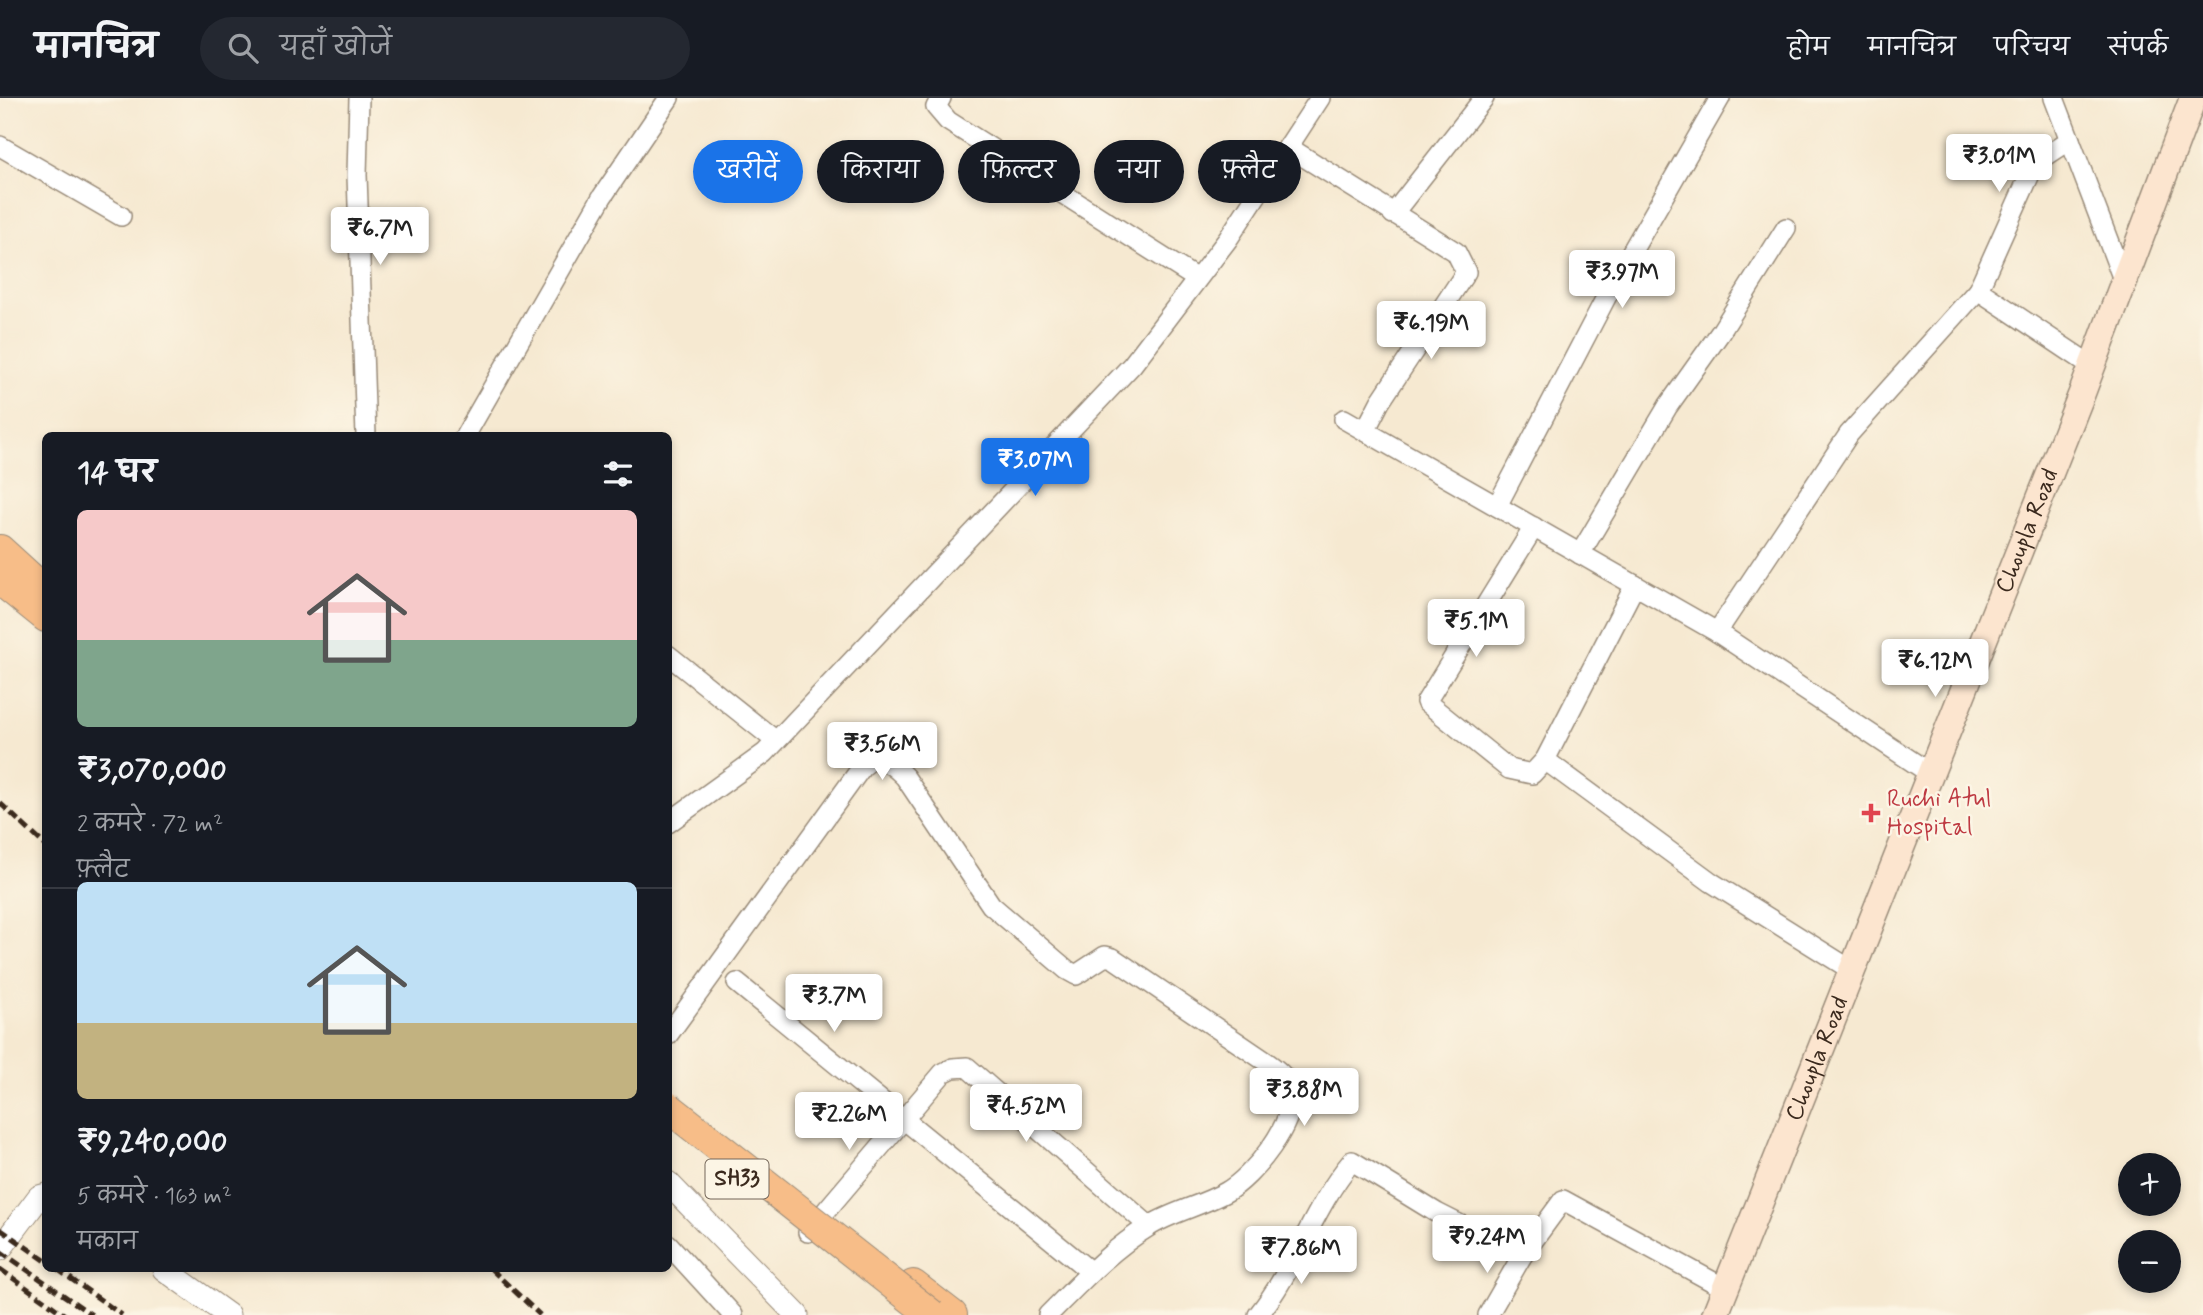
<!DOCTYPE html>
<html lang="hi">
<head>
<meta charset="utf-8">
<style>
	body { margin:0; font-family:Mynerve,"Playpen Sans Deva",sans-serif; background:#242831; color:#f1f3f6; height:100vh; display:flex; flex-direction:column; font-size:26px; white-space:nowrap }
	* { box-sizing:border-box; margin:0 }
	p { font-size:23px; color:#9ea1a6 }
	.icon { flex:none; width:38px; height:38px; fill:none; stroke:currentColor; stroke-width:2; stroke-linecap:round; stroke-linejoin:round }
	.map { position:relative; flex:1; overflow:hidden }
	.side { position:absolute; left:42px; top:334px; width:630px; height:840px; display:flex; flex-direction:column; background:#171b24; border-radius:10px; box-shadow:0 4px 10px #0003 }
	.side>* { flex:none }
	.guide { position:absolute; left:693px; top:42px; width:665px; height:63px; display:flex; gap:14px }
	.fabs { position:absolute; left:2118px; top:1055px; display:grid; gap:14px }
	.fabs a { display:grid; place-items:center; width:63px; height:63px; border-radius:50%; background:#171b24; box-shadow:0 4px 10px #0003; font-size:35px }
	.price { position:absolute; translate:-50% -60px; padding:0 16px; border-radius:7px; background:#fff; color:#222; font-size:23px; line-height:46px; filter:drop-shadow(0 2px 4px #0008) }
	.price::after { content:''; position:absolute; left:50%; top:42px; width:21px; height:16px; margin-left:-10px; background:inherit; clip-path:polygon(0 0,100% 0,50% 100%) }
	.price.active { background:#1a73e8; color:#fff }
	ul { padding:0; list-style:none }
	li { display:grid; align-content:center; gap:14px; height:371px; padding:0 35px }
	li+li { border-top:2px solid #363941 }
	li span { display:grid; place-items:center; height:217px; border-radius:10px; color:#555 }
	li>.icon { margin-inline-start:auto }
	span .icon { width:126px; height:126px; fill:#fffc; stroke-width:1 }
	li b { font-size:30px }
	h2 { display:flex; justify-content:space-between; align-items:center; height:84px; padding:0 35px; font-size:30px }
	.tag { padding:0 24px; border-radius:32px; background:#171b24; box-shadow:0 4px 10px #0003; font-size:24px; line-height:63px }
	.tag.active { background:#1a73e8; color:#fff }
	header { display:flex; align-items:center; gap:42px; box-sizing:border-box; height:98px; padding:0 35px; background:#171b24; border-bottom:2px solid #363941 }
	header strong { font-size:33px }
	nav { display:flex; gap:38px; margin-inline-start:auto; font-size:24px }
	.search { width:490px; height:63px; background:#242831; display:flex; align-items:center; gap:18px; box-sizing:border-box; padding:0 24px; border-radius:38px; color:#9ea1a6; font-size:26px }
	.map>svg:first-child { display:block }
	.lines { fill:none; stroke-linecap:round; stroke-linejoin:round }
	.minor-casing { stroke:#988a78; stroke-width:22 }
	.tertiary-casing { stroke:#988a78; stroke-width:25 }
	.secondary-casing { stroke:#988a78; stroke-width:29 }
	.primary-casing { stroke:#988a78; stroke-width:32 }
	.minor { stroke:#fff; stroke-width:19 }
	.tertiary { stroke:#fff; stroke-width:23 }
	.secondary { stroke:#fce5cf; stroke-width:26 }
	.primary { stroke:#f7bd88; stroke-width:30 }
	.rail { stroke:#3b2a1e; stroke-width:5; stroke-dasharray:10 5; stroke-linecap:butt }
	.primary-bridge-casing { stroke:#988a78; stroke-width:32; stroke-linecap:butt }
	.primary-bridge { stroke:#f7bd88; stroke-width:30 }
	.health-dot { fill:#e0444e; stroke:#fcf5e5; stroke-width:2.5 }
	.labels { text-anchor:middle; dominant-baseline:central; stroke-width:5; stroke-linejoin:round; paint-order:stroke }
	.shield { fill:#fcf5e5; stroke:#75675a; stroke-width:2 }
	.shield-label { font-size:23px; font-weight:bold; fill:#3b2a1e }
	.street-label { font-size:24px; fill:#3b2a1e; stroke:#fcf5e5 }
	.health-label { font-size:24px; fill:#be3a42; stroke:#fcf5e5; text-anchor:start }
</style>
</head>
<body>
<header>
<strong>मानचित्र</strong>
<div class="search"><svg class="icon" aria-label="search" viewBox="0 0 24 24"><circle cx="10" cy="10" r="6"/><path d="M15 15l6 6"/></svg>यहाँ खोजें</div>
<nav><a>होम</a><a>मानचित्र</a><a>परिचय</a><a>संपर्क</a></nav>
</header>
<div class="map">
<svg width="2203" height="1217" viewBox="0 0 2203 1217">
	<rect width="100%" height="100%" fill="#fcf5e5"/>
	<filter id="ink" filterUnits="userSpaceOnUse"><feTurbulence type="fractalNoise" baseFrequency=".0143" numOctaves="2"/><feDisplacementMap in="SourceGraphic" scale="14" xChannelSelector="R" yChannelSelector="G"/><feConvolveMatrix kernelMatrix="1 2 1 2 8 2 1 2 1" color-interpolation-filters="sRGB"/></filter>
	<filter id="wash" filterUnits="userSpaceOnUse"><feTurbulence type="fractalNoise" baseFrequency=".00686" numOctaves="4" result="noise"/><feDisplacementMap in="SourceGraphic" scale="28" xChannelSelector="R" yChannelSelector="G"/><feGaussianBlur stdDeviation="1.57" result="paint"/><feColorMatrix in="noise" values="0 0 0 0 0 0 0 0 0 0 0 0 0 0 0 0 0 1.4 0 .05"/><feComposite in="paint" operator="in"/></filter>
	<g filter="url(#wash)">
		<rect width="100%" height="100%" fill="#f6e9d1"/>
	</g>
	<g filter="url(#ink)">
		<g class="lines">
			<g class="minor-casing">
				<g id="minor">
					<polyline points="359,0 357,77 366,338"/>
					<polyline points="941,0 936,9 948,23 1197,181"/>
					<polyline points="2054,0 2124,184"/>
					<polyline points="0,48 121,118"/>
					<polyline points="1288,49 1456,154 1466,174 1380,304 1365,333"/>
					<polyline points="1393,116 1484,0"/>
					<polyline points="1978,192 2035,65 2070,42"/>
					<polyline points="1344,321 1717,534 1849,336 1978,192 2092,268"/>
					<polyline points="465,338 602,99 669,0"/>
					<polyline points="1497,408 1612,188 1720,0"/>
					<polyline points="1534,429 1426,604 1509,671 1532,676 1545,662 1635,487"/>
					<polyline points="1580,456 1668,308 1720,235 1786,130"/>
					<polyline points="1717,534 1931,676"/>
					<polyline points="668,557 776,643"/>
					<polyline points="1545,662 1711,784 1853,873"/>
					<polyline points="668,725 765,655 1132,267 1228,141 1320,0"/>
					<polyline points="737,885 1091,1174"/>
					<path d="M668 937 862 669 872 661C887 662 894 668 905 679L991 807 1067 872 1076 877 1105 858 1113 860 1265 963C1274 970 1287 978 1290 990 1300 1022 1252 1080 1226 1094 1201 1108 1171 1114 1148 1129 1110 1152 1079 1186 1048 1217"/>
					<polyline points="808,1134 943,975 953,970 967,969 1149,1128"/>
					<polyline points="668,1146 733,1217"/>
					<path d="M1258 1217C1296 1170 1313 1109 1352 1063L1437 1115 1522 1158"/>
					<polyline points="1488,1217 1522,1158 1563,1102 1726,1191"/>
				</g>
			</g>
			<g class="tertiary-casing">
				<g id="tertiary">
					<polyline points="668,1085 797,1217"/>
					<polyline points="0,1151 39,1099 46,1097"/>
					<polyline points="164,1171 228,1217"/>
				</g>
			</g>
			<g class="secondary-casing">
				<g id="secondary">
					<path id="s1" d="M1715 1217 2082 295 2193 0"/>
				</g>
			</g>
			<g class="primary-casing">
				<g id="primary">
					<polyline points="0,452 46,494"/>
					<polyline points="0,482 46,519"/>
					<polyline points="913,1187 952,1217"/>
				</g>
			</g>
			<use href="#minor" class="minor"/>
			<use href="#tertiary" class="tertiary"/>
			<use href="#secondary" class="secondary"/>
			<use href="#primary" class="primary"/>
			<g class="rail">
				<polyline points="0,705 46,748"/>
				<polyline points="0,1131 46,1163"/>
				<polyline points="0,1153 92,1217"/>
				<polyline points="0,1171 65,1217"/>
				<polyline points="57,1171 122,1217"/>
				<polyline points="491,1171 540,1217"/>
			</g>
			<g class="primary-bridge-casing">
				<polyline id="primary-bridge" points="668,1009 932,1217"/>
			</g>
			<use href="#primary-bridge" class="primary-bridge"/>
		</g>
	</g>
	<path class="health-dot" d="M1867.5 704.5h7v7h7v7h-7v7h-7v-7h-7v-7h7z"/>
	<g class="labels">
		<rect class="shield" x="705.5" y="1061.5" width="63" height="39" rx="5"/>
		<g class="shield-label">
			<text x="737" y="1081">SH33</text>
		</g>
		<g class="street-label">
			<text stroke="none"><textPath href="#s1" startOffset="844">Choupla Road</textPath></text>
			<text stroke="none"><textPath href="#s1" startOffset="276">Choupla Road</textPath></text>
		</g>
		<g class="health-label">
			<text x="1887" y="701">Ruchi Atul<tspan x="1887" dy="28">Hospital</tspan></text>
		</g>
	</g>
</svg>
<div class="fabs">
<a>+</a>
<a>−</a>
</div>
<b class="price" style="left:1999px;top:96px">₹3.01M</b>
<b class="price" style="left:380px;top:169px">₹6.7M</b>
<b class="price" style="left:1622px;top:212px">₹3.97M</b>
<b class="price" style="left:1431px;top:263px">₹6.19M</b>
<b class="price active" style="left:1035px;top:400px">₹3.07M</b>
<b class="price" style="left:1476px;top:561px">₹5.1M</b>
<b class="price" style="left:1935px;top:601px">₹6.12M</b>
<b class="price" style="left:882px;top:684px">₹3.56M</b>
<b class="price" style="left:834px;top:936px">₹3.7M</b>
<b class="price" style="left:1304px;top:1030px">₹3.88M</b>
<b class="price" style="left:1026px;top:1046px">₹4.52M</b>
<b class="price" style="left:849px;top:1054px">₹2.26M</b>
<b class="price" style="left:1487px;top:1177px">₹9.24M</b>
<b class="price" style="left:1301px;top:1188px">₹7.86M</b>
<div class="guide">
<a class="tag active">खरीदें</a>
<a class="tag">किराया</a>
<a class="tag">फ़िल्टर</a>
<a class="tag">नया</a>
<a class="tag">फ़्लैट</a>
</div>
<section class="side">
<h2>14 घर<svg class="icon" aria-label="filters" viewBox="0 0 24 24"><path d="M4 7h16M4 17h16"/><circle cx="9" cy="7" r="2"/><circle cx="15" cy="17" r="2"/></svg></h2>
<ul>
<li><span style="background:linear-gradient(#f6c9c9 60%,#7fa58c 0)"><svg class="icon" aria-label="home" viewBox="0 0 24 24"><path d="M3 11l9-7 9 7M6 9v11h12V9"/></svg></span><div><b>₹3,070,000</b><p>2 कमरे · 72 m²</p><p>फ़्लैट</p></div></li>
<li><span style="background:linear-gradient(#bfe0f5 65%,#c2b280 0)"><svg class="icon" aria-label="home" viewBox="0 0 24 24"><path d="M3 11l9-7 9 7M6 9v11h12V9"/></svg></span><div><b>₹9,240,000</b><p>5 कमरे · 163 m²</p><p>मकान</p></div></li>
</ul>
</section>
</div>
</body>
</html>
